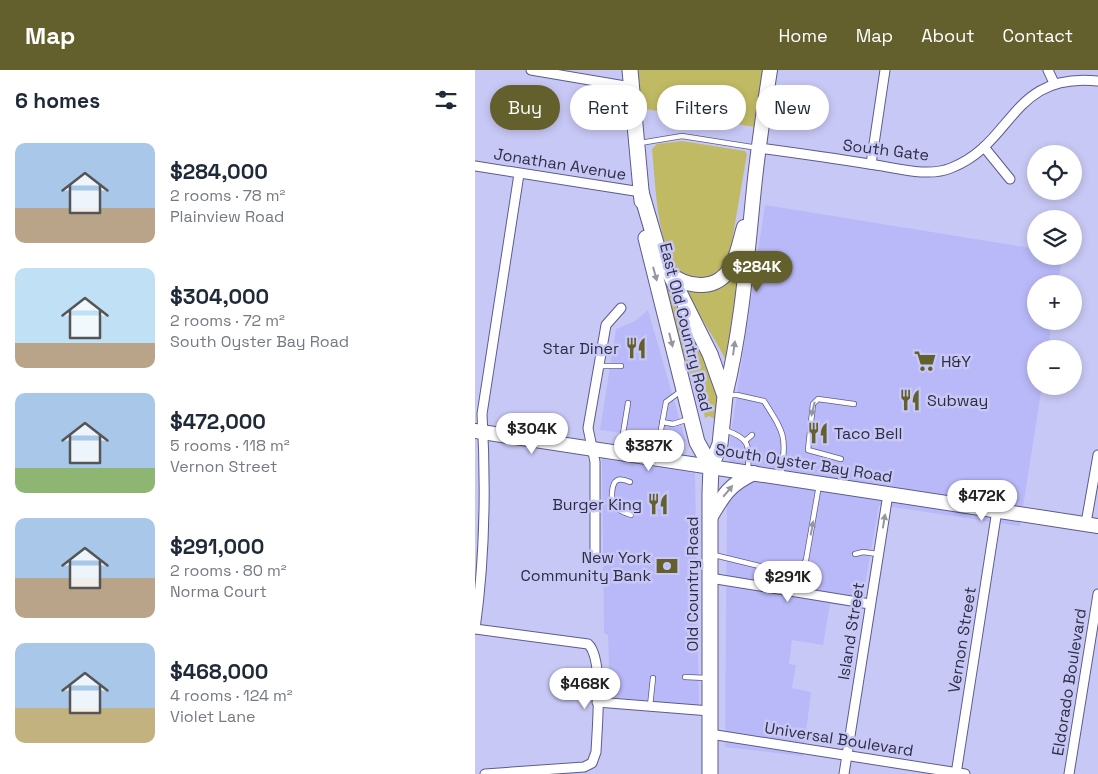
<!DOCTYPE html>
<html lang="en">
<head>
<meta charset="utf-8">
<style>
	body { margin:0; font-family:"Space Grotesk",sans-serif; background:#f2f2f3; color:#1f2937; height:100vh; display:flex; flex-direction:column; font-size:19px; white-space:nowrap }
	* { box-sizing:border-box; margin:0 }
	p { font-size:16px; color:#747a83 }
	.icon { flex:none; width:28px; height:28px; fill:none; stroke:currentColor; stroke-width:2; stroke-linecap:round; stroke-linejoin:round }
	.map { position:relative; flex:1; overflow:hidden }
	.panel { display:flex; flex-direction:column; background:#fff; width:475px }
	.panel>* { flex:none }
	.banner { position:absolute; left:15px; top:15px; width:475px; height:45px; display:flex; gap:10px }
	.controls { position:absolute; left:552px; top:75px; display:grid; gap:10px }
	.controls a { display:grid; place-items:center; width:55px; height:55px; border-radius:50%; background:#fff; box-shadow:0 2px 8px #0003; font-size:25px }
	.price { position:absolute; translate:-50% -42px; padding:0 11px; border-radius:18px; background:#fff; color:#222; font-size:16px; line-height:32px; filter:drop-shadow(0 1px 2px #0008) }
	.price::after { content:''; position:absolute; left:50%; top:30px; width:15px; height:11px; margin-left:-8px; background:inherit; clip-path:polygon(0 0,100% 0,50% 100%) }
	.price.on { background:#64602d; color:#fff }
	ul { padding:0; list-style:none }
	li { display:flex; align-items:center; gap:15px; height:125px; padding:0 15px }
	li span { display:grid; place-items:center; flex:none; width:140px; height:100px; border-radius:10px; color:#555 }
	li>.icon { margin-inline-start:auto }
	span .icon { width:60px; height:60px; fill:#fffc; stroke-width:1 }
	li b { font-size:21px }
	h2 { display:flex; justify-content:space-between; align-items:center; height:60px; padding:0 15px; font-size:21px }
	.chip { padding:0 18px; border-radius:22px; background:#fff; box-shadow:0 2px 8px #0003; font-size:18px; line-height:45px }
	.chip.on { background:#64602d; color:#fff }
	header { display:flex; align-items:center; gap:30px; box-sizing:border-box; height:70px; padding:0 25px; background:#64602d; color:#fff }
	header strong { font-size:24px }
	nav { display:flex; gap:28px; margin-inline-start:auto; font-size:18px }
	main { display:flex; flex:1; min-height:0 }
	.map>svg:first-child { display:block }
	.built { fill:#b9b9f9 }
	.green { fill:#c1ba64 }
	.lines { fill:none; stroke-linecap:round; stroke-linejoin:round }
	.lane-casing { stroke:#5c5b8d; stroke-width:6 }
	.street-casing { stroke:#5c5b8d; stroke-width:11 }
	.secondary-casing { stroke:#5c5b8d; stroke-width:16 }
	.primary-casing { stroke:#5c5b8d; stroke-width:17 }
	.lane { stroke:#fff; stroke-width:4.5 }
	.street { stroke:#fff; stroke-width:9 }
	.secondary { stroke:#fff; stroke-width:14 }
	.primary { stroke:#fff; stroke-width:15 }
	.oneway { fill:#9696a2 }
	.labels { text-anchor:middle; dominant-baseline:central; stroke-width:5; stroke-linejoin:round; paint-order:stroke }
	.street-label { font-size:16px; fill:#2e2d44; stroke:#c8c8f6 }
	.poi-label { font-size:16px; fill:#2e2d44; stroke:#c8c8f6; text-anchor:end }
</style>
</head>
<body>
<header>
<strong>Map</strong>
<nav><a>Home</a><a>Map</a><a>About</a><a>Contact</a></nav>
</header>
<main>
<section class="panel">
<h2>6 homes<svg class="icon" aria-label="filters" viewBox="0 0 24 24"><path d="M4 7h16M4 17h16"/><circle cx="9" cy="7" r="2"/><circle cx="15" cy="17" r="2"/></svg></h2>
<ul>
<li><span style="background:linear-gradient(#a9c7e8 65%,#b9a48a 0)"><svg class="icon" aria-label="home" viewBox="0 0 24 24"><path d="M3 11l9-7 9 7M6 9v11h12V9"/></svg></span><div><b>$284,000</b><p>2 rooms · 78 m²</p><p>Plainview Road</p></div></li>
<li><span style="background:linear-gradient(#bfe0f5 75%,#b9a48a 0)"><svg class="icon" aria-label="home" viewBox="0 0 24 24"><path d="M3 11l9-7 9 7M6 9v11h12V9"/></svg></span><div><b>$304,000</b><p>2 rooms · 72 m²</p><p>South Oyster Bay Road</p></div></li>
<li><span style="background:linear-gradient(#a9c7e8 75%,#8fb573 0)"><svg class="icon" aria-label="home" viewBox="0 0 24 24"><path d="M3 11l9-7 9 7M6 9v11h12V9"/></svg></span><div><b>$472,000</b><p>5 rooms · 118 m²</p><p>Vernon Street</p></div></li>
<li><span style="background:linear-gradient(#a9c7e8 60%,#b9a48a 0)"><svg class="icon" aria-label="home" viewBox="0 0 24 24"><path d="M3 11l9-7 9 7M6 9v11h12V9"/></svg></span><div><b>$291,000</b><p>2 rooms · 80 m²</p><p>Norma Court</p></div></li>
<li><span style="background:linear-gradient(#a9c7e8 65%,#c2b280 0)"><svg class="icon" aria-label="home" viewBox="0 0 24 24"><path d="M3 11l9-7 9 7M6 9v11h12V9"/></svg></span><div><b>$468,000</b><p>4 rooms · 124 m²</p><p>Violet Lane</p></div></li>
</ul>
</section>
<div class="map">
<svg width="623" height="704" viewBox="0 0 623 704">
	<rect width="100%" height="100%" fill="#c8c8f6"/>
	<g class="built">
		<polygon points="290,135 561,179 561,186 587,186 583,214 561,214 561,251 577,251 573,279 561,279 561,316 567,316 545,456 404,435 386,538 355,534 348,575 317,570 314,594 321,595 317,618 336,622 328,686 250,677 252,431 255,370"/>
		<polygon points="173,240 211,372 125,360 141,259 160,251"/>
		<polygon points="127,389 220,403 224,636 135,627 133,565 129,563"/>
	</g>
	<g class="green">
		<polygon points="155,0 295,0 286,58 158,37"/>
		<path d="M207 71 270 81 272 84 253 194C238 211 230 208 208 207 181 177 181 118 177 79L182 74Z"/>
		<polygon points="266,190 254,297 244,277 210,221 247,215 260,204"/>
		<polygon points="192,210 241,313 243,330 241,330 240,349 234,346 230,348 226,331 223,331 187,212"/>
	</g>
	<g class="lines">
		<g class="lane-casing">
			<g id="lane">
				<polyline points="165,73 207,66 283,78"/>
				<polyline points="124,296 146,296"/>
				<path d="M253 325H262L289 331C311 366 311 365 306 406"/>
				<polyline points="187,352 198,354 214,349"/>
				<path d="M250 360C276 369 274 375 273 401"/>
				<polyline points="270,371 277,365"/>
				<polyline points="145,382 153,333"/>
				<polyline points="181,387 191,332 206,321"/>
				<polyline points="366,389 333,380 338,334 343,329 379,334"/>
				<path d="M155 412C143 407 138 409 137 423 137 427 136 431 138 435 142 440 150 443 156 445"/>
				<polyline points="380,484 388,482 403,484"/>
				<polyline points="239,485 309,502 325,498 331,490 344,415"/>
				<polyline points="210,607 231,608"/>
				<polyline points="175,636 178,608"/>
			</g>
		</g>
		<g class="street-casing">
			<g id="street">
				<polyline points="56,0 156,17"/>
				<polyline points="573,0 579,13"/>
				<polyline points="509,77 535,109"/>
				<path d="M284 78C321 83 357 88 394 94 419 97 452 108 476 98 540 73 535 2 623 11"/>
				<polyline points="396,94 410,0"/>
				<polyline points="0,96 166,122"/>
				<polyline points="611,453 623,385"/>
				<polyline points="120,487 120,392 113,358 131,255 146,238"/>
				<polyline points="235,508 395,534"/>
				<path d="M0 559C10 488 11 415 7 344L44 104"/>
				<path d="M0 559 113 574C129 588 122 659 121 682L117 693 109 697 10 704"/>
				<polyline points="122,632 235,641"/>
				<polyline points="235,664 490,704"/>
				<polyline points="369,704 413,424"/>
				<polyline points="481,704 522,440"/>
				<polyline points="594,704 623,524"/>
			</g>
		</g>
		<g class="secondary-casing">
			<g id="secondary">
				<path d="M193 202C213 219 243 222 257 195 263 183 265 170 269 157"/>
				<path d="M250 326C267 258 272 187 279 118 283 78 289 39 295 0"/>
				<polyline points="0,361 623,456"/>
				<path d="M235 448C249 424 254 415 279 403"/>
			</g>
		</g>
		<g class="primary-casing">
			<g id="primary">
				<polyline points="155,0 167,131"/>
				<polyline points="166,122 183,180 235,284 250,326 245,374 236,397 235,423 235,704"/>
				<polyline points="171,168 222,372 236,397"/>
			</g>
		</g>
		<use href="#lane" class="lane"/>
		<use href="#street" class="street"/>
		<use href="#secondary" class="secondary"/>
		<use href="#primary" class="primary"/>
	</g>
	<defs><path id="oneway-solid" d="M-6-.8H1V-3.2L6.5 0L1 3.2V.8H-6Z" transform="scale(1.25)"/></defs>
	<g class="oneway">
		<use href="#oneway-solid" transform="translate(180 204) rotate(75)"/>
		<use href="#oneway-solid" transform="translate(196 270) rotate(76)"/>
		<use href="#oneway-solid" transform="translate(259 278) rotate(-82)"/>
		<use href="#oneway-solid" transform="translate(338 339) rotate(103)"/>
		<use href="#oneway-solid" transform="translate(253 421) rotate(-50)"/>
		<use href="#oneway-solid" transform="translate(409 451) rotate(-81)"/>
		<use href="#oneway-solid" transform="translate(337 458) rotate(-80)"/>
	</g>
	<defs>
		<g id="restaurant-bare" transform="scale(1.725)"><path d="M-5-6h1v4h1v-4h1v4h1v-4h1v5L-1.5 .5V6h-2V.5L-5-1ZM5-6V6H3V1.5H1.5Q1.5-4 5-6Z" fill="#64602d" stroke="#c8c8f6" stroke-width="2.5" paint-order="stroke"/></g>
		<g id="supermarket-bare" transform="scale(1.725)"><path d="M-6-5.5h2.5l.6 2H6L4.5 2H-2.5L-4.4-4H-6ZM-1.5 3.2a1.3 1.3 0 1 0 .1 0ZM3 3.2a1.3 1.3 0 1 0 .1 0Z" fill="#64602d" stroke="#c8c8f6" stroke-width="2.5" paint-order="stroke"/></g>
		<g id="bank-bare" transform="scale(1.725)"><path d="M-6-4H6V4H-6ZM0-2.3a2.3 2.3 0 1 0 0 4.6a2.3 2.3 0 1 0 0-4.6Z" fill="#64602d" stroke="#c8c8f6" stroke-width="2.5" paint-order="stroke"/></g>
	</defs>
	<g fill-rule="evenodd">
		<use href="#restaurant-bare" x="161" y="278"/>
		<use href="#supermarket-bare" x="450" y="291"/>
		<use href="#restaurant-bare" x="435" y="330"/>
		<use href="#restaurant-bare" x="343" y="363"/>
		<use href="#restaurant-bare" x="183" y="434"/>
		<use href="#bank-bare" x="192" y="496"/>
	</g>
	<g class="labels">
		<g class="street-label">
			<text transform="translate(411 80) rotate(7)">South Gate</text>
			<text transform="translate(85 94) rotate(9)">Jonathan Avenue</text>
			<text transform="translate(211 257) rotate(76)">East Old Country Road</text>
			<text transform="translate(329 393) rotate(9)">South Oyster Bay Road</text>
			<text transform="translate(217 514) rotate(-90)">Old Country Road</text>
			<text transform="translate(376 561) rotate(-81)">Island Street</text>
			<text transform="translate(487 570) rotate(-81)">Vernon Street</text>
			<text transform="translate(594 612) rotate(-81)">Eldorado Boulevard</text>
			<text transform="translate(364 669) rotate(9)">Universal Boulevard</text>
		</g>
		<g class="poi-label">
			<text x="144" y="278">Star Diner</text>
			<text x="466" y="291" text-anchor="start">H&amp;Y</text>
			<text x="452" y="330" text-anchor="start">Subway</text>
			<text x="359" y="363" text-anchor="start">Taco Bell</text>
			<text x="167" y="434">Burger King</text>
			<text x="176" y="487">New York<tspan x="176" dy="18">Community Bank</tspan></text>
		</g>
	</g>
</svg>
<div class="controls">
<a><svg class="icon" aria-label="locate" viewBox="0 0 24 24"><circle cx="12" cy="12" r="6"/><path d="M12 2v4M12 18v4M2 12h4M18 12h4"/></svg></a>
<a><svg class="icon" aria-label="layers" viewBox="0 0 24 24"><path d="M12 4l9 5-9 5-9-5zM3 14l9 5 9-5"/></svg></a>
<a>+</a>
<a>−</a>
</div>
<b class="price on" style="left:282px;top:223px">$284K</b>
<b class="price" style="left:57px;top:385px">$304K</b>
<b class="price" style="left:174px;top:402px">$387K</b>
<b class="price" style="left:507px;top:452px">$472K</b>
<b class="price" style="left:313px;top:533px">$291K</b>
<b class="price" style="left:110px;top:640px">$468K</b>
<div class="banner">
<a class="chip on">Buy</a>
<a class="chip">Rent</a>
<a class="chip">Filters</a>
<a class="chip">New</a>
</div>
</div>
</main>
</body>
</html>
